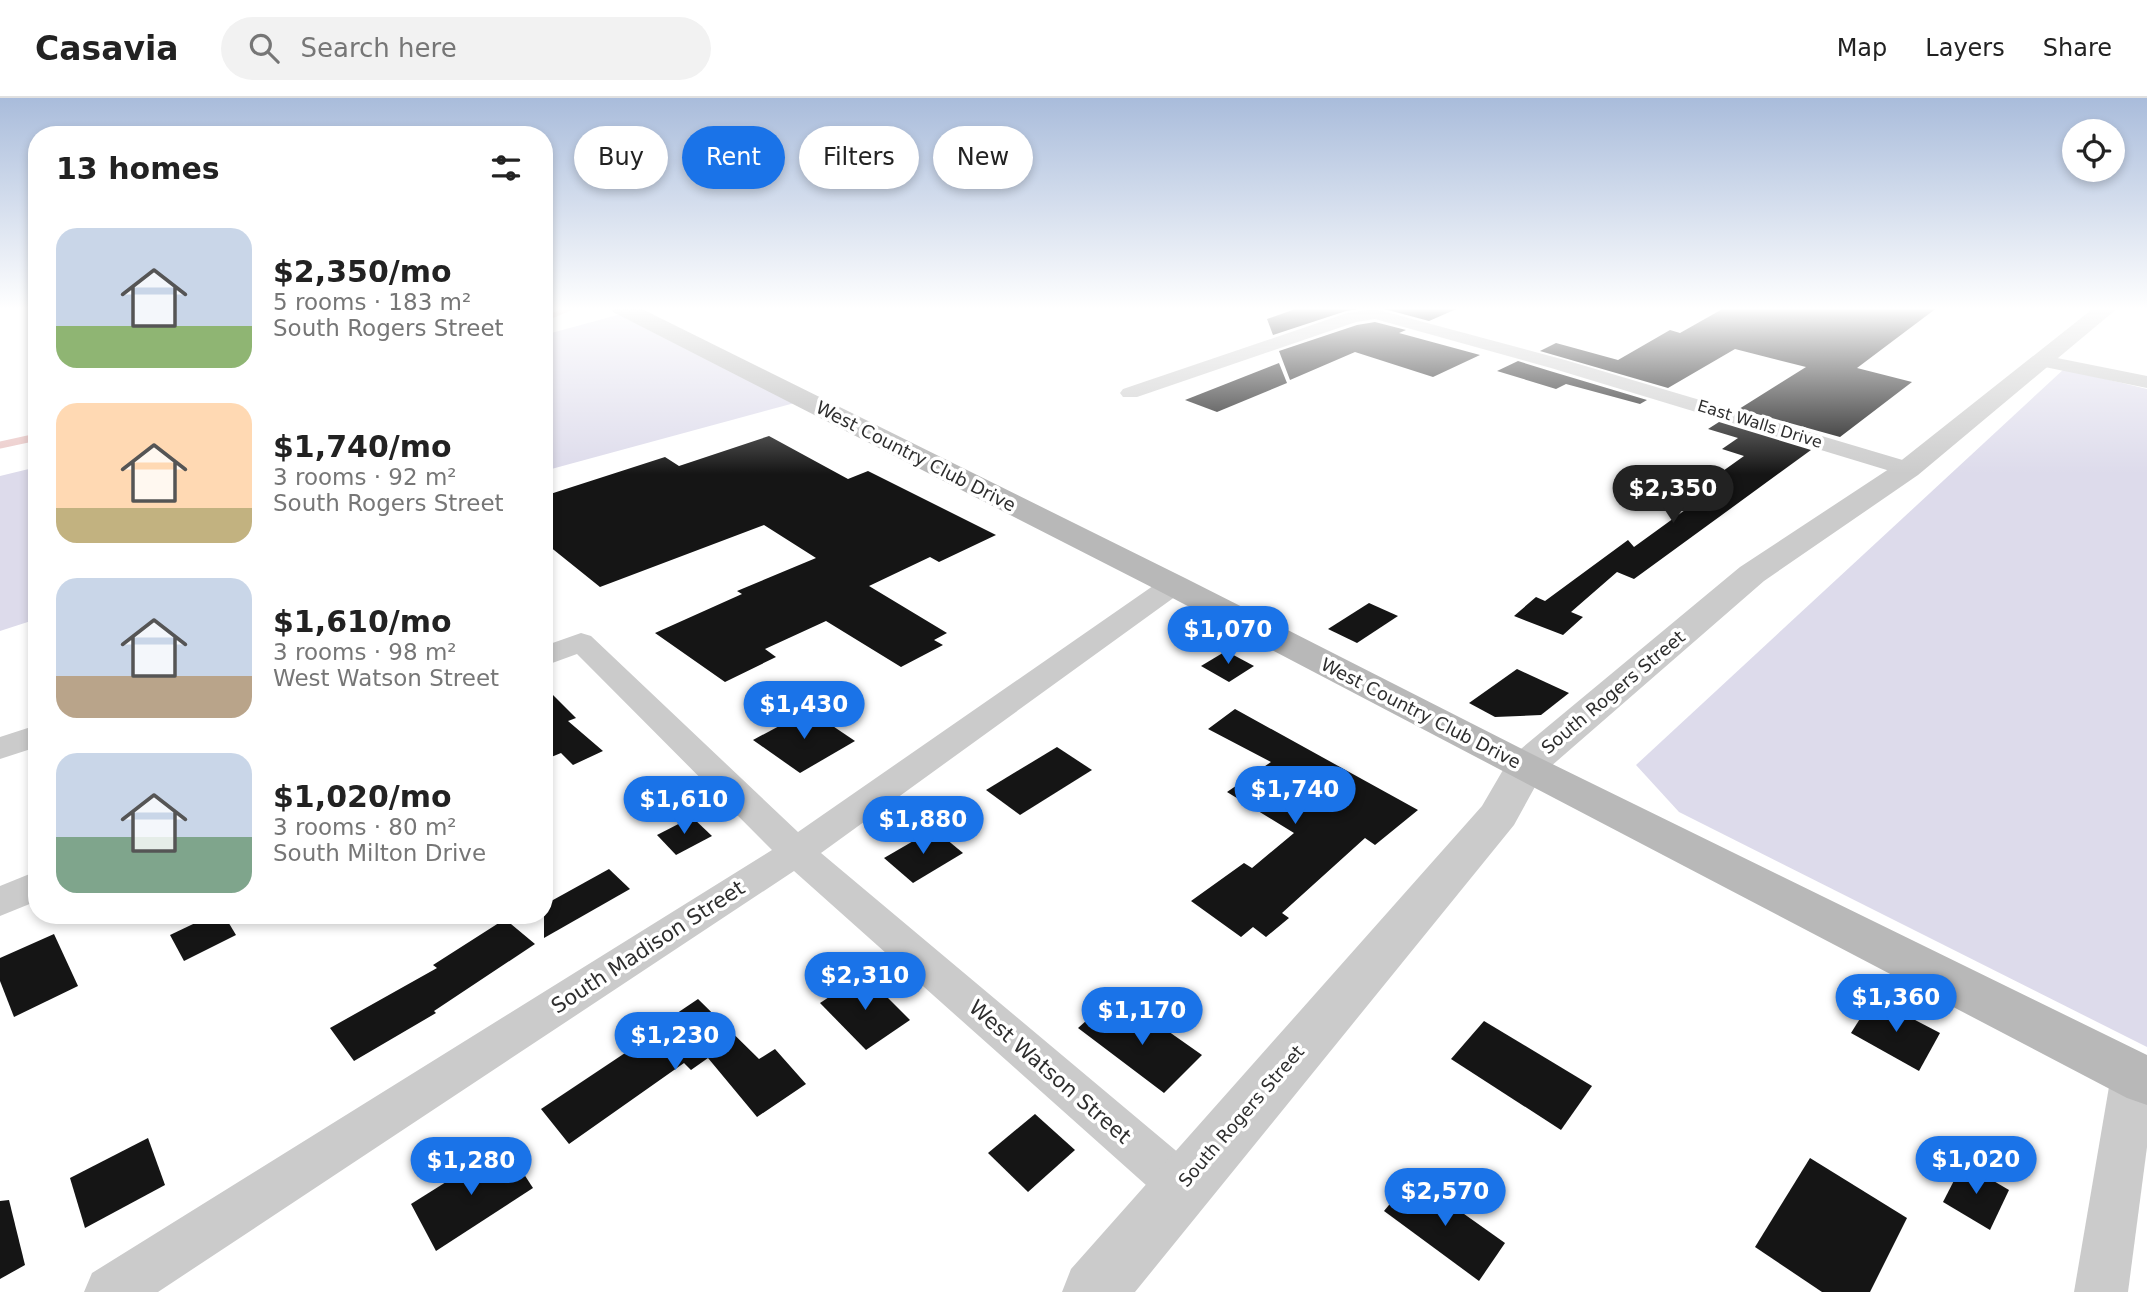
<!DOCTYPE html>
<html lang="en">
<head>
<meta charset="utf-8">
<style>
	body { margin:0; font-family:"DejaVu Sans",sans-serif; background:#f2f2f2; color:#222; height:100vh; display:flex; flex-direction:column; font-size:26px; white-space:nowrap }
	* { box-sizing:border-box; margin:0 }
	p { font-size:23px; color:#767676 }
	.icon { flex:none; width:38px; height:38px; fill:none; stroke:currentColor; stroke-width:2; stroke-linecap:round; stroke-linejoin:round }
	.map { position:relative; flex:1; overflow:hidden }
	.sheet { position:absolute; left:28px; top:28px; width:525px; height:798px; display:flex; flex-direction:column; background:#fff; border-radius:28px; box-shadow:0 4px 10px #0003 }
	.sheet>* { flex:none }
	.banner { position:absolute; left:574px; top:28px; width:665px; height:63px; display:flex; gap:14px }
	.tools { position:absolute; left:2062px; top:21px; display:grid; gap:14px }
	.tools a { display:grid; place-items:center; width:63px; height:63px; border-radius:50%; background:#fff; box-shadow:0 4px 10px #0003; font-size:35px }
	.price { position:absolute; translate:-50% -60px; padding:0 16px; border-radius:24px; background:#1a73e8; color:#fff; font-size:23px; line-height:46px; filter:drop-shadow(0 2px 4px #0008) }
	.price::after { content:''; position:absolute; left:50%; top:42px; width:21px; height:16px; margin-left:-10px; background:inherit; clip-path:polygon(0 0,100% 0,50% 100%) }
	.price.on { background:#222; color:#fff }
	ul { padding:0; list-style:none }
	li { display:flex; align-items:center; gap:21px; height:175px; padding:0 28px }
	li span { display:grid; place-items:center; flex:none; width:196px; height:140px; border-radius:21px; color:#555 }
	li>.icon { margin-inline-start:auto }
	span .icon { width:84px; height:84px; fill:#fffc; stroke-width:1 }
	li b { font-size:30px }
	h2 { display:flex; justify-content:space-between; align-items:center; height:84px; padding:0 28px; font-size:30px }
	.chip { padding:0 24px; border-radius:32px; background:#fff; box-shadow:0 4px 10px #0003; font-size:24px; line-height:63px }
	.chip.on { background:#1a73e8; color:#fff }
	header { display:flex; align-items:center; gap:42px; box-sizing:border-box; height:98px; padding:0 35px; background:#fff; border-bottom:2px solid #e0e0e0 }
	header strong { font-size:33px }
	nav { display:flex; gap:38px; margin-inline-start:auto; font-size:24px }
	.search { width:490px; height:63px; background:#f2f2f2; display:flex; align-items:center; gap:18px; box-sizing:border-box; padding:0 24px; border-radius:38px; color:#767676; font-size:26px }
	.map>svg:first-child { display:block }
	.green { fill:#dddbeb }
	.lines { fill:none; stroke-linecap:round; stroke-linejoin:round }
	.stream-far1 { stroke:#ebc9c8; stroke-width:5 }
	.stream { stroke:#ebc9c8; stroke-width:7 }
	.building { fill:#151515 }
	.minor { fill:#cbcbcb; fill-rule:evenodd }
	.tertiary { fill:#cbcbcb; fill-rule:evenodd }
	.secondary { fill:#b8b8b8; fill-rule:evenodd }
	.labels { text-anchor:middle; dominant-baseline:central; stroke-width:7; stroke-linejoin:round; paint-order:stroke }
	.far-street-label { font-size:16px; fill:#2e2e2e; stroke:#fff }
	.street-label { font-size:18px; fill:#2e2e2e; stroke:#fff }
	.near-street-label { font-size:21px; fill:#2e2e2e; stroke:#fff }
</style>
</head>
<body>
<header>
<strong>Casavia</strong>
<div class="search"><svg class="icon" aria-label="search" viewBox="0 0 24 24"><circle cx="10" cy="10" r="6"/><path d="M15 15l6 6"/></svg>Search here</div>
<nav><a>Map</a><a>Layers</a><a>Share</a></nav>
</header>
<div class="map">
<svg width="2147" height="1194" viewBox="0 0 2147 1194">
	<rect width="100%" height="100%" fill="#fff"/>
	<g class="green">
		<polygon points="625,215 813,300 544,373 544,237"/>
		<polygon points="2064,271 2147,291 2147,949 1679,714 1636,667"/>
		<polygon points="37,369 37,521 0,533 0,378"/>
	</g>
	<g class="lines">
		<polyline class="stream-far1" points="544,221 573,209"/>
		<polyline class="stream" points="0,347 37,339"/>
	</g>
	<g class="building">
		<polygon points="1301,209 1371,209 1346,213 1273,237 1267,221"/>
		<polygon points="1377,209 1461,209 1429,223"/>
		<polygon points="1726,209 1938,209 1857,270 1912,284 1840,339 1739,311 1806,269 1735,251 1668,290 1540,253 1556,245 1618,262 1670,232 1680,235"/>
		<polygon points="1375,224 1406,232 1399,235 1480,257 1433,279 1355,254 1290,282 1279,253 1357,227"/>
		<polygon points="1518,263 1550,273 1647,302 1640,306 1566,286 1556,291 1497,273"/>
		<polygon points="1279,265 1287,285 1217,314 1185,302"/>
		<polygon points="1719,324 1811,352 1634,481 1617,474 1571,514 1583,519 1563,537 1514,518 1536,499 1545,503 1628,442 1634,449 1703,399 1692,395 1744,358 1722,351 1738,340 1708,331"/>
		<polygon points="769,338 848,381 868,373 996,437 939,464 930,459 869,488 947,535 934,542 943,547 901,569 826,523 765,551 776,559 725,584 655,535 742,496 737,493 816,460 764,427 600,489 544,444 544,398 665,359 679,368"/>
		<polygon points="1369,505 1398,518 1357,545 1328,531"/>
		<polygon points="1226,553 1254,568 1229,584 1201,568"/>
		<polygon points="1517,571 1569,595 1541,617 1495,619 1469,605"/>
		<polygon points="544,588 576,620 568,623 603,653 573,667 561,655 544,662"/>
		<polygon points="1235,611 1418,712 1375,747 1365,740 1282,815 1289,820 1266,839 1253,829 1241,839 1191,803 1244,765 1252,770 1294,735 1227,694 1271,664 1208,631"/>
		<polygon points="809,612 855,643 800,675 753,642"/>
		<polygon points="1057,649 1092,672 1020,717 986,692"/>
		<polygon points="692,719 712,738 676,757 657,737"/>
		<polygon points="934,731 963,755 913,785 884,760"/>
		<polygon points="609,771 630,791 544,840 544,807"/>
		<polygon points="212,817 224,817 236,837 184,863 170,837"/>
		<polygon points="505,821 535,846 434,913 436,915 354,963 330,930 437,870 433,867"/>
		<polygon points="54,836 78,888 14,919 0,883 0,860"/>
		<polygon points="864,876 910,922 866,952 820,905"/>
		<polygon points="1873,900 1940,935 1919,973 1851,935"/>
		<polygon points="698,901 759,961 775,951 806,986 757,1019 708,960 691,972 684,965 569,1046 541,1011 655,935 652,932"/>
		<polygon points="1104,907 1136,930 1148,919 1202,957 1164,995 1078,930"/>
		<polygon points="1484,923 1592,988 1561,1032 1451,961"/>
		<polygon points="1035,1016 1075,1052 1028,1094 988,1055"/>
		<polygon points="148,1040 165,1087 85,1130 70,1080"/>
		<polygon points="505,1047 533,1090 436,1153 411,1106"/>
		<polygon points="1810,1060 1907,1120 1870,1194 1822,1194 1755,1149"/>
		<polygon points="1963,1065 2009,1092 1990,1132 1943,1104"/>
		<polygon points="1412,1079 1505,1145 1479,1183 1384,1113"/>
		<polygon points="9,1102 25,1167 0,1181 0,1103"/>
	</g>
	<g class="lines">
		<g class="minor">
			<polygon points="1375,211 1565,262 1916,366 1920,371 1916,376 1900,376 1551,270 1375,221 1356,224 1137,299 1123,299 1120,295 1123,291 1347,215"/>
			<polygon points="2042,257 2147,278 2147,290 2035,267 2032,263 2035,259"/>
			<polygon points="1173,479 1183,481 1187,487 1183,493 821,755 1199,1072 1207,1088 1199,1104 1182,1111 1165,1104 794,773 158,1194 84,1194 92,1175 772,752 577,556 544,568 544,548 581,535 591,538 798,734 1163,481"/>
			<polygon points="37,627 37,649 0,661 0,639"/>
			<polygon points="37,773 37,803 0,818 0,788"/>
			<polygon points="2134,958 2147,962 2147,1049 2128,1194 2074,1194 2111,977 2118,963"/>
		</g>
		<polygon class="tertiary" points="2095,209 2119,209 1918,377 1764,483 1542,676 1514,727 1135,1194 1062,1194 1071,1171 1482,708 1510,660 1740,469 1898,365"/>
		<polygon class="secondary" points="610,209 638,209 1185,480 1540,660 2147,957 2147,1007 2127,1000 1161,494 613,214"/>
	</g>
	<linearGradient id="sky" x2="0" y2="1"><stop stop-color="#a9bcdb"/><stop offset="0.56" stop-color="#fff"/><stop offset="1" stop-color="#fff" stop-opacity="0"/></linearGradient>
	<rect width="2147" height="376" fill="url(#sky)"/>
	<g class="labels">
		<g class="far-street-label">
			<text transform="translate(1760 326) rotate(17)">East Walls Drive</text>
		</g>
		<g class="street-label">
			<text transform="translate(916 358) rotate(27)">West Country Club Drive</text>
			<text transform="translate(1613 594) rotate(-40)">South Rogers Street</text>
			<text transform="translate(1421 615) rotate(27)">West Country Club Drive</text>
			<text transform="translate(1241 1018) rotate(-49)">South Rogers Street</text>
		</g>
		<g class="near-street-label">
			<text transform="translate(648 849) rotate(-33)">South Madison Street</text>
			<text transform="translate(1050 974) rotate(41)">West Watson Street</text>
		</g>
	</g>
</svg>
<div class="tools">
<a><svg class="icon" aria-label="locate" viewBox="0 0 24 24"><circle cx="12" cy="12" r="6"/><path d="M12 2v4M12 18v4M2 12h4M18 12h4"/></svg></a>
</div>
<b class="price on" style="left:1673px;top:427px">$2,350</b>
<b class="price" style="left:1228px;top:568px">$1,070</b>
<b class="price" style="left:804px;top:643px">$1,430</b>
<b class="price" style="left:1295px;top:728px">$1,740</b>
<b class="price" style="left:684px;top:738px">$1,610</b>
<b class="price" style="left:923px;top:758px">$1,880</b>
<b class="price" style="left:865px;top:914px">$2,310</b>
<b class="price" style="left:1896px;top:936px">$1,360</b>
<b class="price" style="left:1142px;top:949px">$1,170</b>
<b class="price" style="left:675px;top:974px">$1,230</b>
<b class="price" style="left:1976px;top:1098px">$1,020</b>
<b class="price" style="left:471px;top:1099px">$1,280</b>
<b class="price" style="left:1445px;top:1130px">$2,570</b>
<div class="banner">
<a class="chip">Buy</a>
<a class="chip on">Rent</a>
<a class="chip">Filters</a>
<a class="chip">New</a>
</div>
<section class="sheet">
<h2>13 homes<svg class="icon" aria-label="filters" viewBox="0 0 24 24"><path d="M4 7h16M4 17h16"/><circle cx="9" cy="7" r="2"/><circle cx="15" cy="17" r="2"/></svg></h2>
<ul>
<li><span style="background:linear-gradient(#c9d6e8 70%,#8fb573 0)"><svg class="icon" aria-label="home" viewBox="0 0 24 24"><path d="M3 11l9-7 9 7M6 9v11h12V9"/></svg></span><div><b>$2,350/mo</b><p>5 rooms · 183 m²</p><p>South Rogers Street</p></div></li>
<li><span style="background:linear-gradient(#ffd9b3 75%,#c2b280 0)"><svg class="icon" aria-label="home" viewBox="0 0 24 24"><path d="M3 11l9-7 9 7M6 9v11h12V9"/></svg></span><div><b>$1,740/mo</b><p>3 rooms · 92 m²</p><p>South Rogers Street</p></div></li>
<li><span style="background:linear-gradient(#c9d6e8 70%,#b9a48a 0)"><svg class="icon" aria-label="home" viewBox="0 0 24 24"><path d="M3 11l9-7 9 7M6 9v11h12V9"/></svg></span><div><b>$1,610/mo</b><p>3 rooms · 98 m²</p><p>West Watson Street</p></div></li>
<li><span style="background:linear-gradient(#c9d6e8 60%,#7fa58c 0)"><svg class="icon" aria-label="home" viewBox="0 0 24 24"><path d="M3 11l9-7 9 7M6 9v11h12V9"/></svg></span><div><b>$1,020/mo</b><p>3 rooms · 80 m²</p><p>South Milton Drive</p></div></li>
</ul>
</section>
</div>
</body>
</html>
